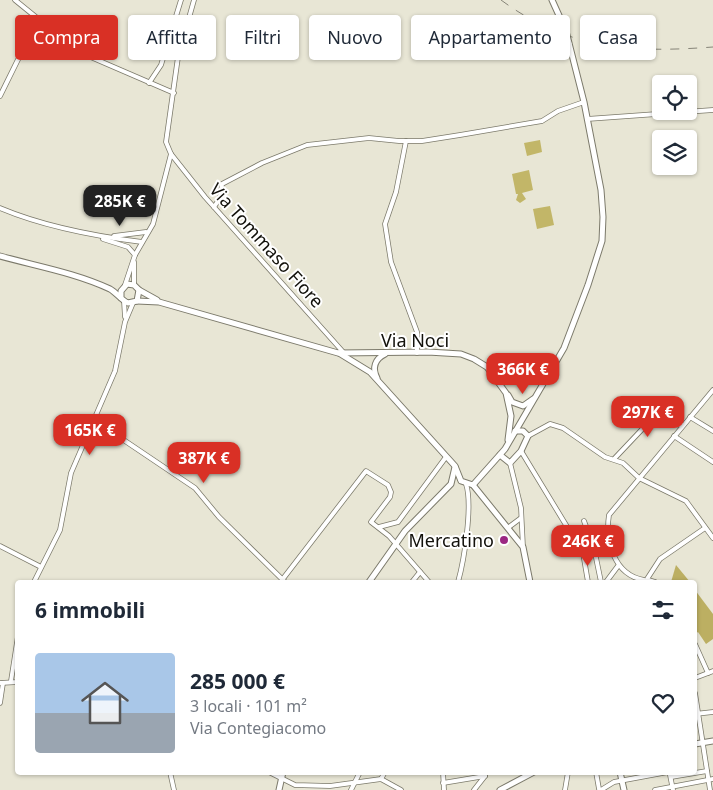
<!DOCTYPE html>
<html lang="it">
<head>
<meta charset="utf-8">
<style>
	body { margin:0; font-family:"Noto Sans",sans-serif; background:#f2f2f3; color:#1f2937; height:100vh; display:flex; flex-direction:column; font-size:19px; white-space:nowrap }
	* { box-sizing:border-box; margin:0 }
	p { font-size:16px; color:#747a83 }
	.icon { flex:none; width:28px; height:28px; fill:none; stroke:currentColor; stroke-width:2; stroke-linecap:round; stroke-linejoin:round }
	.map { position:relative; flex:1; overflow:hidden }
	.sheet { position:absolute; left:15px; top:580px; width:682px; height:195px; display:flex; flex-direction:column; background:#fff; border-radius:5px; box-shadow:0 1px 4px #0004 }
	.sheet>* { flex:none }
	.hud { position:absolute; left:15px; top:15px; width:684px; height:45px; display:flex; gap:10px }
	.fabs { position:absolute; left:652px; top:75px; display:grid; gap:10px }
	.fabs a { display:grid; place-items:center; width:45px; height:45px; border-radius:5px; background:#fff; box-shadow:0 1px 4px #0004; font-size:25px }
	.price { position:absolute; translate:-50% -42px; padding:0 11px; border-radius:10px; background:#d93025; color:#fff; font-size:16px; line-height:32px; filter:drop-shadow(0 1px 2px #0008) }
	.price::after { content:''; position:absolute; left:50%; top:30px; width:15px; height:11px; margin-left:-8px; background:inherit; clip-path:polygon(0 0,100% 0,50% 100%) }
	.price.selected { background:#222; color:#fff }
	ul { padding:0; list-style:none }
	li { display:flex; align-items:center; gap:15px; height:125px; padding:0 20px }
	li+li { border-top:1px solid #e0e1e3 }
	li span { display:grid; place-items:center; flex:none; width:140px; height:100px; border-radius:5px; color:#555 }
	li>.icon { margin-inline-start:auto }
	span .icon { width:60px; height:60px; fill:#fffc; stroke-width:1 }
	li b { font-size:21px }
	h2 { display:flex; justify-content:space-between; align-items:center; height:60px; padding:0 20px; font-size:21px }
	.tag { padding:0 18px; border-radius:5px; background:#fff; box-shadow:0 1px 4px #0004; font-size:18px; line-height:45px }
	.tag.selected { background:#d93025; color:#fff }
	.map>svg:first-child { display:block }
	.forest { fill:#bcaf62 }
	.water { fill:#c2b668 }
	.lines { fill:none; stroke-linecap:round; stroke-linejoin:round }
	.street-casing { stroke:#7c7a6b; stroke-width:5.5 }
	.secondary-casing { stroke:#7c7a6b; stroke-width:7 }
	.street { stroke:#fff; stroke-width:4 }
	.secondary { stroke:#fff; stroke-width:5 }
	.rail { stroke:#868478; stroke-width:1; stroke-dasharray:9 9; stroke-linecap:butt }
	.secondary-bridge-casing { stroke:#7c7a6b; stroke-width:7; stroke-linecap:butt }
	.secondary-bridge { stroke:#fff; stroke-width:5 }
	.poi-dot { fill:#9b2782; stroke:#fff; stroke-width:2 }
	.labels { text-anchor:middle; dominant-baseline:central; stroke-width:4; stroke-linejoin:round; paint-order:stroke }
	.street-label { font-size:18px; fill:#12110b; stroke:#fff }
	.poi-label { font-size:18px; fill:#12110b; stroke:#fff; text-anchor:end }
</style>
</head>
<body>
<div class="map">
<svg width="713" height="790" viewBox="0 0 713 790">
	<rect width="100%" height="100%" fill="#e8e6d5"/>
	<g class="forest">
		<polygon points="676,565 690,582 671,582"/>
		<polygon points="695,590 713,614 713,639 706,644 698,632 695,634"/>
	</g>
	<g class="water">
		<polygon points="540,140 542,152 527,156 524,143"/>
		<polygon points="529,170 533,190 522,193 526,199 520,203 516,200 518,194 516,194 512,174"/>
		<polygon points="550,206 554,225 537,229 533,209"/>
	</g>
	<g class="lines">
		<g class="street-casing">
			<g id="street">
				<polyline points="15,0 79,52 174,93"/>
				<polyline points="194,0 178,57 166,142 171,154 205,197 344,353"/>
				<polyline points="149,83 161,65 181,0"/>
				<polyline points="0,96 38,19"/>
				<polyline points="587,119 713,110"/>
				<polyline points="406,141 396,192 385,224 391,262 417,332 417,353"/>
				<polyline points="214,207 220,198 222,184 262,163 307,145 369,138 399,141 422,141 460,135 542,121 558,111 584,102"/>
				<path d="M0 208C45 227 94 236 142 242"/>
				<polyline points="114,236 146,232"/>
				<polyline points="103,239 128,247 135,255"/>
				<polyline points="125,285 135,255 153,224 171,154"/>
				<polyline points="134,285 134,262"/>
				<polyline points="124,301 125,317"/>
				<polyline points="690,417 713,431"/>
				<polyline points="94,420 195,488 219,517 285,582"/>
				<polyline points="528,436 550,424 563,428 605,457 623,463 639,478 686,501 713,538"/>
				<polyline points="674,436 713,462"/>
				<polyline points="521,451 583,553 588,582"/>
				<polyline points="614,459 649,422 683,425"/>
				<polyline points="510,463 521,508 523,547"/>
				<polyline points="584,521 594,548 601,582"/>
				<polyline points="379,527 398,522 446,457"/>
				<polyline points="509,527 521,518"/>
				<polyline points="0,546 41,567"/>
				<polyline points="582,551 609,545"/>
				<polyline points="647,579 660,559 705,528"/>
				<polyline points="282,580 366,471 388,485 391,492 390,497 371,522 389,536 429,582"/>
				<path d="M644 580C614 575 605 541 609 515L713 390"/>
				<polyline points="648,580 655,582"/>
				<polyline points="34,582 60,530 71,473 115,371 125,322 133,303"/>
				<polyline points="412,582 420,572"/>
				<path d="M458 582C464 561 473 505 466 484"/>
				<polyline points="606,582 618,566"/>
				<polyline points="695,644 708,673"/>
				<polyline points="695,678 713,671"/>
				<polyline points="11,681 18,636"/>
				<polyline points="0,683 18,682"/>
				<polyline points="695,693 710,790"/>
				<polyline points="0,703 3,683"/>
				<polyline points="695,714 713,712"/>
				<polyline points="170,772 174,790"/>
				<polyline points="269,772 295,785 330,786 381,779 401,790"/>
				<polyline points="443,772 444,790"/>
				<polyline points="596,772 599,789 601,790 614,782 668,772"/>
				<polyline points="670,775 673,790"/>
				<polyline points="671,777 707,771"/>
				<polyline points="381,779 385,772"/>
				<polyline points="443,783 485,776"/>
				<polyline points="351,790 360,772"/>
				<polyline points="474,790 485,776"/>
				<polyline points="565,790 568,772"/>
				<polyline points="655,790 713,779"/>
			</g>
		</g>
		<g class="secondary-casing">
			<g id="secondary">
				<polyline points="552,0 566,31"/>
				<path d="M0 256C36 266 76 273 110 289 117 293 121 300 128 303L137 301 139 290 134 285 127 284 121 291V298"/>
				<polyline points="139,290 157,300"/>
				<polyline points="137,301 159,302 338,353 428,352 461,354 474,359 487,367 506,393 511,416 508,440"/>
				<polyline points="339,353 370,372 455,466 461,481 473,485"/>
				<path d="M377 378C372 368 375 359 385 354"/>
				<polyline points="508,395 512,402 523,406 533,399"/>
				<polyline points="500,455 510,463 521,451 528,436 523,431 515,431"/>
				<polyline points="473,485 505,449 564,348 588,285 602,241 603,217 601,190 584,102 569,43"/>
				<polyline points="473,485 523,547 530,582"/>
				<polyline points="369,582 405,531 451,484 455,467"/>
				<polyline points="695,744 713,741"/>
				<polyline points="620,772 624,790"/>
				<polyline points="279,790 283,772"/>
				<polyline points="500,790 534,772"/>
			</g>
		</g>
		<use href="#street" class="street"/>
		<use href="#secondary" class="secondary"/>
		<path class="rail" d="M501 0C569 50 632 53 713 47"/>
		<g class="secondary-bridge-casing">
			<polyline id="secondary-bridge" points="566,31 569,43"/>
		</g>
		<use href="#secondary-bridge" class="secondary-bridge"/>
	</g>
	<circle class="poi-dot" cx="504" cy="540" r="5"/>
	<g class="labels">
		<g class="street-label">
			<text transform="translate(267 245) rotate(48)">Via Tommaso Fiore</text>
			<text x="415" y="340">Via Noci</text>
		</g>
		<g class="poi-label">
			<text x="494" y="540">Mercatino</text>
		</g>
	</g>
</svg>
<div class="fabs">
<a><svg class="icon" aria-label="locate" viewBox="0 0 24 24"><circle cx="12" cy="12" r="6"/><path d="M12 2v4M12 18v4M2 12h4M18 12h4"/></svg></a>
<a><svg class="icon" aria-label="layers" viewBox="0 0 24 24"><path d="M12 4l9 5-9 5-9-5zM3 14l9 5 9-5"/></svg></a>
</div>
<b class="price selected" style="left:120px;top:227px">285K €</b>
<b class="price" style="left:523px;top:395px">366K €</b>
<b class="price" style="left:648px;top:438px">297K €</b>
<b class="price" style="left:90px;top:456px">165K €</b>
<b class="price" style="left:204px;top:484px">387K €</b>
<b class="price" style="left:588px;top:567px">246K €</b>
<div class="hud">
<a class="tag selected">Compra</a>
<a class="tag">Affitta</a>
<a class="tag">Filtri</a>
<a class="tag">Nuovo</a>
<a class="tag">Appartamento</a>
<a class="tag">Casa</a>
</div>
<section class="sheet">
<h2>6 immobili<svg class="icon" aria-label="filters" viewBox="0 0 24 24"><path d="M4 7h16M4 17h16"/><circle cx="9" cy="7" r="2"/><circle cx="15" cy="17" r="2"/></svg></h2>
<ul>
<li><span style="background:linear-gradient(#a9c7e8 60%,#9aa5b1 0)"><svg class="icon" aria-label="home" viewBox="0 0 24 24"><path d="M3 11l9-7 9 7M6 9v11h12V9"/></svg></span><div><b>285 000 €</b><p>3 locali · 101 m²</p><p>Via Contegiacomo</p></div><svg class="icon" aria-label="heart" viewBox="0 0 24 24"><path d="M12 20l-8-8c-3-5 5-10 8-4 3-6 11-1 8 4z"/></svg></li>
</ul>
</section>
</div>
</body>
</html>
